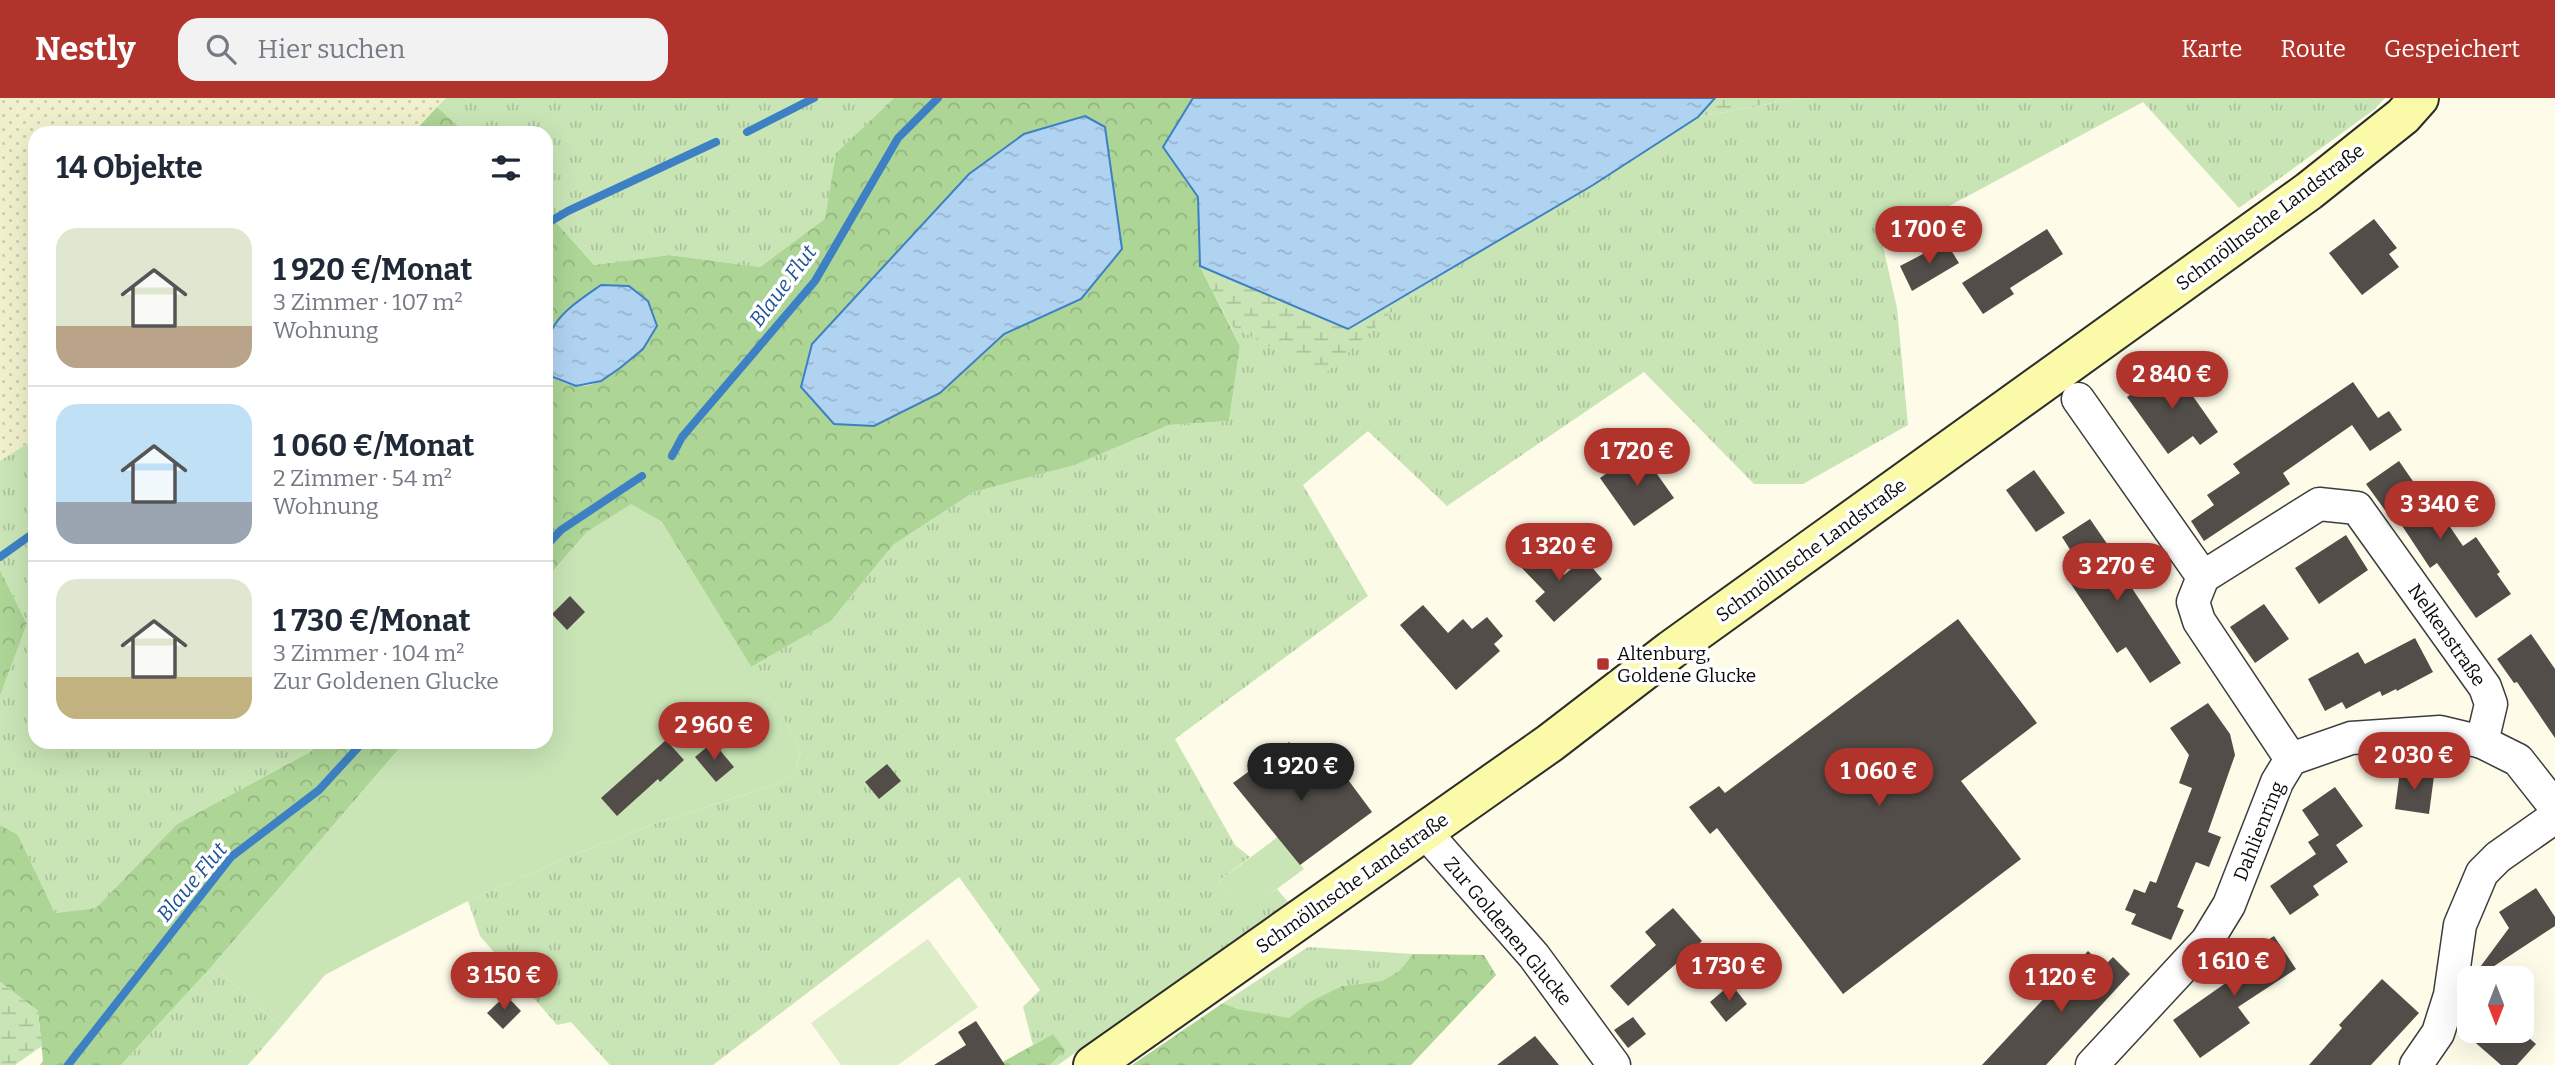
<!DOCTYPE html>
<html lang="de">
<head>
<meta charset="utf-8">
<style>
	body { margin:0; font-family:Bitter,serif; background:#f2f2f3; color:#1f2937; height:100vh; display:flex; flex-direction:column; font-size:26px; white-space:nowrap }
	* { box-sizing:border-box; margin:0 }
	p { font-size:23px; color:#747a83 }
	.icon { flex:none; width:38px; height:38px; fill:none; stroke:currentColor; stroke-width:2; stroke-linecap:round; stroke-linejoin:round }
	.map { position:relative; flex:1; overflow:hidden }
	.panel { position:absolute; left:28px; top:28px; width:525px; height:623px; display:flex; flex-direction:column; background:#fff; border-radius:21px; box-shadow:0 7px 28px #0002 }
	.panel>* { flex:none }
	.needle { width:46px; rotate:180deg }
	.buttons { position:absolute; left:2457px; top:868px; display:grid; gap:14px }
	.buttons a { display:grid; place-items:center; width:77px; height:77px; border-radius:14px; background:#fff; box-shadow:0 7px 28px #0002; font-size:35px }
	.price { position:absolute; translate:-50% -60px; padding:0 16px; border-radius:24px; background:#b1342c; color:#fff; font-size:23px; line-height:46px; filter:drop-shadow(0 2px 4px #0008) }
	.price::after { content:''; position:absolute; left:50%; top:42px; width:21px; height:16px; margin-left:-10px; background:inherit; clip-path:polygon(0 0,100% 0,50% 100%) }
	.price.on { background:#222; color:#fff }
	ul { padding:0; list-style:none }
	li { display:flex; align-items:center; gap:21px; height:175px; padding:0 28px }
	li+li { border-top:2px solid #e0e1e3 }
	li span { display:grid; place-items:center; flex:none; width:196px; height:140px; border-radius:21px; color:#555 }
	li>.icon { margin-inline-start:auto }
	span .icon { width:84px; height:84px; fill:#fffc; stroke-width:1 }
	li b { font-size:30px }
	h2 { display:flex; justify-content:space-between; align-items:center; height:84px; padding:0 28px; font-size:30px }
	header { display:flex; align-items:center; gap:42px; box-sizing:border-box; height:98px; padding:0 35px; background:#b1342c; color:#fff }
	header strong { font-size:33px }
	nav { display:flex; gap:38px; margin-inline-start:auto; font-size:24px }
	.search { width:490px; height:63px; background:#f2f2f3; display:flex; align-items:center; gap:18px; box-sizing:border-box; padding:0 24px; border-radius:21px; color:#747a83; font-size:26px }
	.map>svg:first-child { display:block }
	.farmland { fill:url(#farmland-dots) }
	.grass { fill:url(#grass-tufts) }
	.forest { fill:url(#forest-crowns); fill-rule:evenodd }
	.wetland { fill:url(#wetland-marsh) }
	.garden { fill:#c9e5b6 }
	.pitch { fill:#dcedc7 }
	.water { fill:url(#water-ripples); stroke:#3d80c4; stroke-width:2 }
	.lines { fill:none; stroke-linecap:round; stroke-linejoin:round }
	.stream { stroke:#3d80c4; stroke-width:8 }
	.building { fill:#524d48 }
	.street-casing { stroke:#3d3d3d; stroke-width:35 }
	.secondary-casing { stroke:#2c2c2c; stroke-width:42 }
	.street { stroke:#fff; stroke-width:32 }
	.secondary { stroke:#fafaa8; stroke-width:38 }
	.poi-dot { fill:#b1342c; stroke:#fff; stroke-width:2.5 }
	.labels { text-anchor:middle; dominant-baseline:central; stroke-width:7; stroke-linejoin:round; paint-order:stroke }
	.street-label { font-size:19px; fill:#0a0a0a; stroke:#fff }
	.poi-label { font-size:19px; fill:#0a0a0a; stroke:#fff; text-anchor:start }
	.water-label { font-size:21px; font-style:italic; fill:#1d5393; stroke:#fff }
</style>
</head>
<body>
<header>
<strong>Nestly</strong>
<div class="search"><svg class="icon" aria-label="search" viewBox="0 0 24 24"><circle cx="10" cy="10" r="6"/><path d="M15 15l6 6"/></svg>Hier suchen</div>
<nav><a>Karte</a><a>Route</a><a>Gespeichert</a></nav>
</header>
<div class="map">
<svg width="2555" height="967" viewBox="0 0 2555 967">
	<defs>
		<pattern id="farmland-dots" width="8" height="8" patternUnits="userSpaceOnUse" patternTransform="scale(1.75)"><rect width="8" height="8" fill="#f0f1cc"/><path d="M2 2h.1M6 6h.1" fill="none" stroke="#cccdae" stroke-width="1.8" stroke-linecap="round"/></pattern>
		<pattern id="grass-tufts" width="24" height="20" patternUnits="userSpaceOnUse" patternTransform="scale(1.75)"><rect width="24" height="20" fill="#c9e5b6"/><path d="M3 7l-1-3M5 7V3M7 7l1-3M15 17l-1-3M17 17v-4M19 17l1-3" fill="none" stroke="#abc39b"/></pattern>
		<pattern id="forest-crowns" width="20" height="18" patternUnits="userSpaceOnUse" patternTransform="scale(1.75)"><rect width="20" height="18" fill="#acd596"/><path d="M2 6a3 3 0 1 1 6 0M12 15a3 3 0 1 1 6 0" fill="none" stroke="#93b680"/></pattern>
		<pattern id="wetland-marsh" width="20" height="14" patternUnits="userSpaceOnUse" patternTransform="scale(1.75)"><rect width="20" height="14" fill="#c9e5b6"/><path d="M1 5h8M5 5V1M11 12h8M15 12V8" fill="none" stroke="#abc39b"/></pattern>
		<pattern id="water-ripples" width="26" height="14" patternUnits="userSpaceOnUse" patternTransform="scale(1.75)"><rect width="26" height="14" fill="#b1d3f2"/><path d="M2 4q2-2 4 0t4 0M15 11q2-2 4 0t4 0" fill="none" stroke="#97b4ce"/></pattern>
	</defs>
	<rect width="100%" height="100%" fill="#fefce9"/>
	<polygon class="farmland" points="0,0 446,0 413,35 35,35 35,341 0,363"/>
	<g class="grass">
		<polygon points="446,0 894,0 836,55 826,121 760,169 669,157 594,167 546,113 546,35 466,35 437,9"/>
		<polygon points="1801,0 2385,0 2375,11 2239,110 2143,4 1882,144 1897,210 1908,327 1803,386 1754,386 1644,274 1447,408 1368,333 1303,387 1368,498 1175,641 1235,747 1250,759 1219,783 1243,815 1277,791 1288,804 1058,967 1050,967 1064,952 1053,936 1033,947 1023,909 1040,892 959,779 713,967 610,967 571,924 557,927 480,838 468,803 566,760 662,723 778,686 795,674 801,654 788,628 751,569 831,523 893,447 974,394 1075,367 1169,327 1229,323 1240,248 1230,227 1323,277 1413,194 1593,87 1698,19"/>
		<polygon points="35,341 35,644 321,644 310,654 177,726 96,810 55,815 18,737 0,727 0,598 27,526 0,472 0,363"/>
		<polygon points="1308,849 1413,856 1399,873 1382,883 1342,888 1311,903 1289,921 1238,911 1223,905"/>
		<polygon points="213,867 281,929 248,967 121,967"/>
	</g>
	<g class="forest">
		<path d="M894 0H1193L1164 49 1198 99 1200 168 1240 248 1229 323 1169 327 1075 367 974 394 893 447 831 523 751 569 661 423 588 433 546 481V261L553 280C560 282 568 287 575 288 601 291 625 266 643 251L648 203 630 188 601 187 553 230 546 246V113L594 167 669 157 760 169 825 121 836 55ZM1122 151 1081 201 1004 236Z"/>
		<polygon points="437,9 466,35 413,35"/>
		<polygon points="0,472 27,526 0,598"/>
		<polygon points="321,644 405,644 213,867 121,967 40,967 43,963 38,913 0,884 0,727 18,737 55,815 96,810 177,726 310,654"/>
		<polygon points="1413,856 1484,857 1496,877 1411,967 1132,967 1223,905 1238,911 1289,920 1311,903 1342,888 1382,883 1399,873"/>
		<polygon points="1053,936 1065,952 1050,967 997,967"/>
	</g>
	<g class="wetland">
		<polygon points="1715,0 1801,0 1698,19"/>
		<polygon points="1200,168 1348,231 1413,194 1323,278 1230,227"/>
		<polygon points="0,884 38,913 42,948 15,967 0,967"/>
	</g>
	<g class="garden">
		<polygon points="631,406 661,423 788,628 801,654 795,674 778,686 662,723 566,760 468,803 374,851 325,877 281,929 213,867 405,644 546,644 546,481 588,433"/>
		<polygon points="1279,738 1304,771 1243,816 1219,783"/>
	</g>
	<polygon class="pitch" points="928,841 978,909 898,967 841,967 811,925"/>
	<g class="water">
		<polygon points="1193,0 1715,0 1698,19 1593,87 1348,231 1200,168 1198,99 1163,49"/>
		<polygon points="1085,18 1105,29 1122,151 1081,201 1004,236 940,295 874,328 834,326 801,289 812,246 969,76 1024,36"/>
		<path d="M601 187 629 188 648 203 657 228 643 251 620 270 601 283 576 288 553 279C534 231 565 212 601 187Z"/>
	</g>
	<g class="lines">
		<g class="stream">
			<polyline points="747,34 814,0"/>
			<polyline points="546,126 568,113 716,44"/>
			<polyline points="672,358 682,339 815,183 898,40 938,0"/>
			<polyline points="546,448 561,432 642,378"/>
			<polyline points="0,459 35,434"/>
			<polyline points="68,967 231,759 319,692 363,644"/>
		</g>
	</g>
	<g class="building">
		<polygon points="2374,121 2397,150 2389,156 2399,169 2362,197 2329,155"/>
		<polygon points="2047,131 2063,156 2010,190 2014,196 1983,216 1962,185"/>
		<polygon points="1946,144 1959,165 1912,193 1900,168"/>
		<polygon points="2171,267 2218,334 2200,347 2193,338 2168,356 2127,299"/>
		<polygon points="2353,284 2378,320 2389,313 2402,332 2370,353 2352,327 2283,375 2290,386 2204,443 2191,423 2214,407 2207,397 2240,375 2233,366"/>
		<polygon points="1640,352 1674,400 1634,428 1600,380"/>
		<polygon points="2399,363 2419,392 2423,389 2463,448 2476,439 2500,474 2497,476 2511,496 2476,520 2437,465 2430,470 2391,411 2387,415 2366,386"/>
		<polygon points="2034,372 2065,415 2036,434 2006,392"/>
		<polygon points="2090,421 2112,453 2109,455 2181,565 2150,585 2126,549 2117,555 2065,477 2080,467 2062,439"/>
		<polygon points="2346,437 2368,472 2319,506 2295,470"/>
		<polygon points="1537,449 1564,477 1584,460 1602,481 1554,524 1535,503 1545,494 1519,467"/>
		<polygon points="570,498 585,514 567,532 552,516"/>
		<polygon points="2264,506 2289,541 2255,565 2230,529"/>
		<polygon points="1423,507 1448,535 1463,521 1472,531 1487,519 1503,538 1494,546 1500,553 1456,592 1400,527"/>
		<polygon points="1958,521 2037,625 1961,683 2021,761 1843,896 1717,730 1710,736 1689,709 1719,688 1725,695"/>
		<polygon points="2531,536 2555,571 2555,640 2517,584 2514,585 2497,561"/>
		<polygon points="2415,540 2433,574 2397,593 2396,591 2382,598 2380,593 2346,611 2342,604 2325,613 2308,581 2358,554 2365,566"/>
		<polygon points="2208,605 2230,636 2235,657 2208,734 2221,739 2209,769 2196,764 2177,809 2184,812 2171,842 2131,826 2136,816 2125,812 2134,791 2145,795 2150,783 2156,785 2192,690 2179,685 2189,657 2170,630"/>
		<polygon points="666,642 684,662 660,684 658,681 617,718 601,700"/>
		<polygon points="713,644 734,669 716,684 695,659"/>
		<polygon points="1289,644 1323,691 1343,675 1372,714 1300,767 1233,685"/>
		<polygon points="887,666 901,683 879,701 865,684"/>
		<polygon points="2400,673 2434,678 2429,716 2395,711"/>
		<polygon points="2335,689 2363,728 2336,747 2348,764 2313,788 2319,797 2290,817 2270,788 2316,756 2308,744 2319,737 2302,712"/>
		<polygon points="2536,790 2555,819 2555,828 2476,880 2472,880 2509,830 2499,814"/>
		<polygon points="1673,810 1702,843 1628,908 1610,888 1656,847 1645,834"/>
		<polygon points="2274,838 2296,871 2238,909 2250,925 2200,960 2173,922 2230,882 2227,877 2237,871 2233,864"/>
		<polygon points="2088,853 2104,868 2113,859 2130,876 2046,967 1982,967"/>
		<polygon points="2382,881 2419,915 2371,967 2309,967 2342,930 2339,927"/>
		<polygon points="1731,886 1747,906 1726,924 1710,904"/>
		<polygon points="506,897 521,913 503,931 487,915"/>
		<polygon points="1633,919 1646,936 1628,950 1614,932"/>
		<polygon points="976,923 1005,967 934,967 966,947 958,934"/>
		<polygon points="2462,933 2521,933 2536,946 2517,967 2501,967"/>
		<polygon points="1535,938 1559,967 1497,967 1522,948"/>
	</g>
	<g class="lines">
		<g class="street-casing">
			<g id="street">
				<polyline points="2078,301 2203,479"/>
				<polyline points="2291,661 2199,523 2193,504 2203,479 2319,406 2357,410 2485,589 2491,606 2482,644"/>
				<polyline points="1425,734 1534,858 1614,967"/>
				<polyline points="2092,967 2207,843 2229,807 2277,684 2291,661 2351,640 2440,634 2482,644 2518,662 2555,709"/>
				<polyline points="2416,967 2438,935 2450,897 2460,827 2482,775 2498,759 2555,719"/>
			</g>
		</g>
		<g class="secondary-casing">
			<polyline id="secondary" points="1093,967 1550,645 1671,552 2309,93 2403,18 2419,0"/>
		</g>
		<use href="#street" class="street"/>
		<use href="#secondary" class="secondary"/>
	</g>
	<rect class="poi-dot" x="1596" y="559" width="14" height="14" rx="3.5"/>
	<g class="labels">
		<g class="street-label">
			<text transform="translate(2270 119) rotate(-37)">Schmöllnsche Landstraße</text>
			<text transform="translate(1811 452) rotate(-36)">Schmöllnsche Landstraße</text>
			<text transform="translate(2447 537) rotate(55)">Nelkenstraße</text>
			<text transform="translate(2259 733) rotate(-68)">Dahlienring</text>
			<text transform="translate(1352 785) rotate(-35)">Schmöllnsche Landstraße</text>
			<text transform="translate(1508 833) rotate(50)">Zur Goldenen Glucke</text>
		</g>
		<g class="poi-label">
			<text x="1617" y="555">Altenburg,<tspan x="1617" dy="22">Goldene Glucke</tspan></text>
		</g>
		<g class="water-label">
			<text transform="translate(783 188) rotate(-53)">Blaue Flut</text>
			<text transform="translate(192 784) rotate(-50)">Blaue Flut</text>
		</g>
	</g>
</svg>
<div class="buttons">
<a><svg class="needle" viewBox="-14 -14 28 28"><path d="M0-13l5 13h-10z" fill="#e53935"/><path d="M0 13l5-13h-10z" fill="#747a83"/></svg></a>
</div>
<b class="price" style="left:1929px;top:168px">1 700 €</b>
<b class="price" style="left:2172px;top:313px">2 840 €</b>
<b class="price" style="left:1637px;top:390px">1 720 €</b>
<b class="price" style="left:2440px;top:443px">3 340 €</b>
<b class="price" style="left:1559px;top:485px">1 320 €</b>
<b class="price" style="left:2117px;top:505px">3 270 €</b>
<b class="price" style="left:714px;top:664px">2 960 €</b>
<b class="price" style="left:2414px;top:694px">2 030 €</b>
<b class="price on" style="left:1301px;top:705px">1 920 €</b>
<b class="price" style="left:1879px;top:710px">1 060 €</b>
<b class="price" style="left:2234px;top:900px">1 610 €</b>
<b class="price" style="left:1729px;top:905px">1 730 €</b>
<b class="price" style="left:504px;top:914px">3 150 €</b>
<b class="price" style="left:2061px;top:916px">1 120 €</b>
<section class="panel">
<h2>14 Objekte<svg class="icon" aria-label="filters" viewBox="0 0 24 24"><path d="M4 7h16M4 17h16"/><circle cx="9" cy="7" r="2"/><circle cx="15" cy="17" r="2"/></svg></h2>
<ul>
<li><span style="background:linear-gradient(#dfe7d0 70%,#b9a48a 0)"><svg class="icon" aria-label="home" viewBox="0 0 24 24"><path d="M3 11l9-7 9 7M6 9v11h12V9"/></svg></span><div><b>1 920 €/Monat</b><p>3 Zimmer · 107 m²</p><p>Wohnung</p></div></li>
<li><span style="background:linear-gradient(#bfe0f5 70%,#9aa5b1 0)"><svg class="icon" aria-label="home" viewBox="0 0 24 24"><path d="M3 11l9-7 9 7M6 9v11h12V9"/></svg></span><div><b>1 060 €/Monat</b><p>2 Zimmer · 54 m²</p><p>Wohnung</p></div></li>
<li><span style="background:linear-gradient(#dfe7d0 70%,#c2b280 0)"><svg class="icon" aria-label="home" viewBox="0 0 24 24"><path d="M3 11l9-7 9 7M6 9v11h12V9"/></svg></span><div><b>1 730 €/Monat</b><p>3 Zimmer · 104 m²</p><p>Zur Goldenen Glucke</p></div></li>
</ul>
</section>
</div>
</body>
</html>
